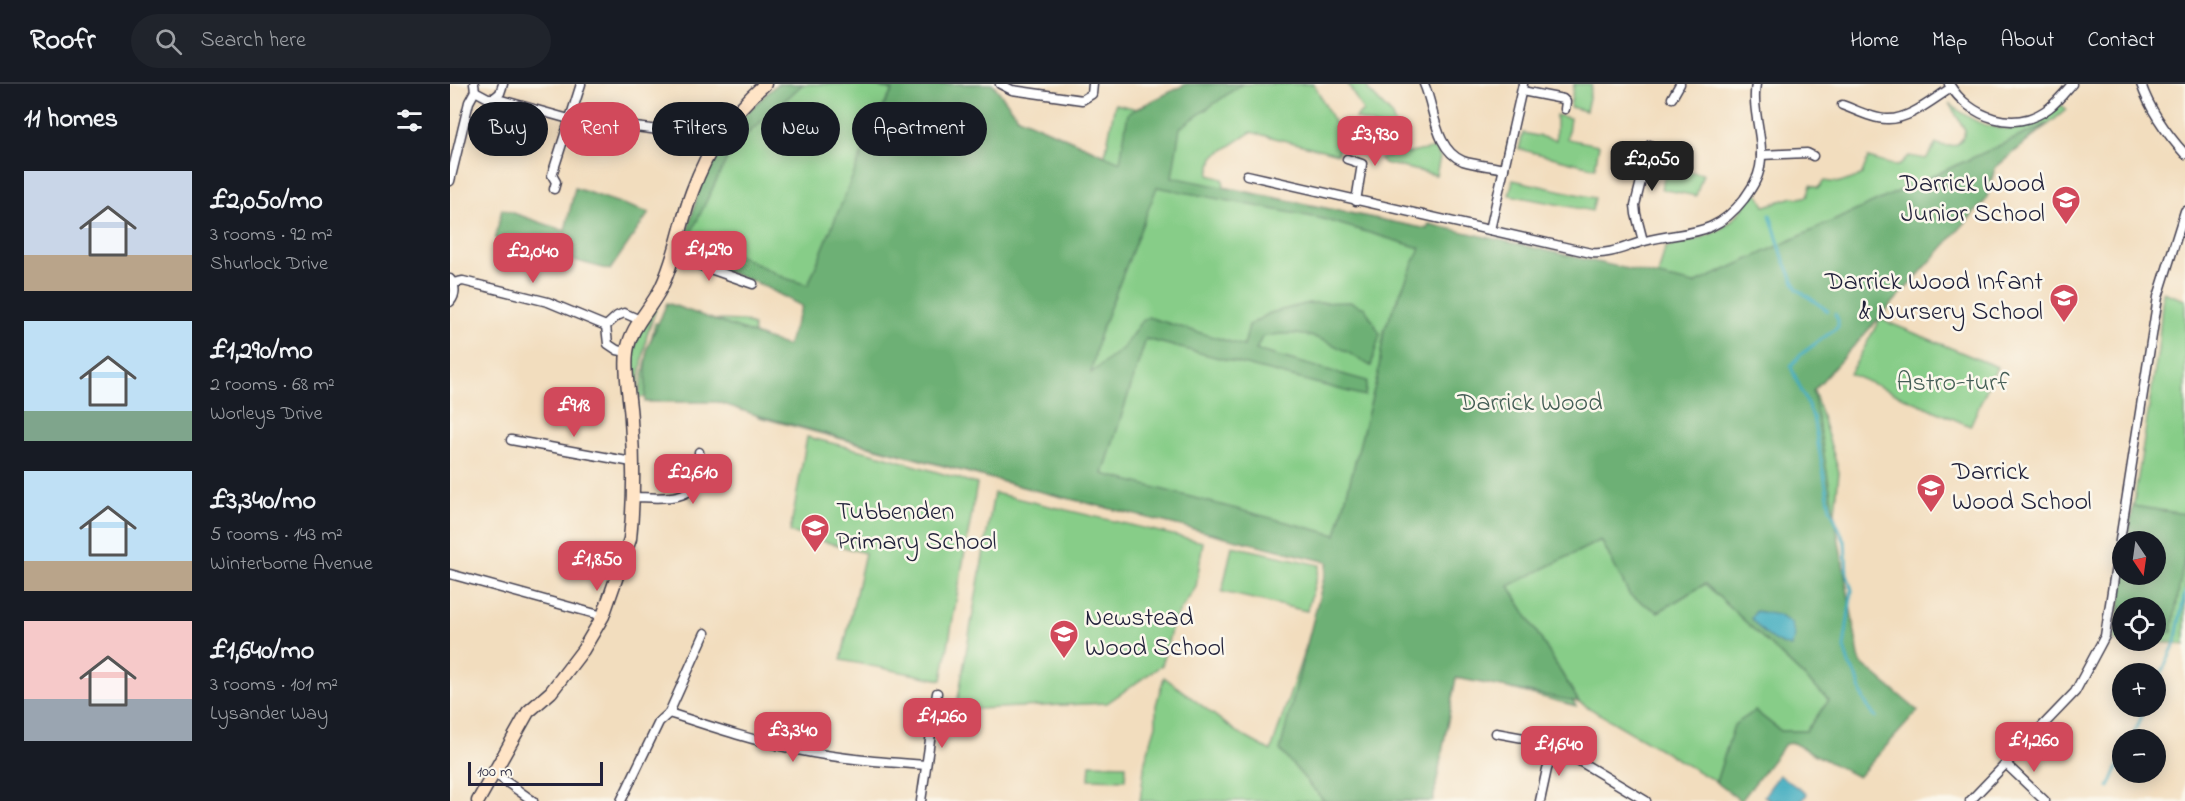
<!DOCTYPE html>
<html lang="en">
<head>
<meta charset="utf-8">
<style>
	body { margin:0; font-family:"Indie Flower",sans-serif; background:#20242c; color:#f1f3f6; height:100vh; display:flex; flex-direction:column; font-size:22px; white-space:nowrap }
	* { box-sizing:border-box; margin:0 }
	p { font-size:20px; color:#9ea1a6 }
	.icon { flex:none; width:33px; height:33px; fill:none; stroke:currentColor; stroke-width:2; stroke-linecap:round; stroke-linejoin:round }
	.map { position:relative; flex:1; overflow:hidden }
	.drawer { display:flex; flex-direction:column; background:#171b24; width:450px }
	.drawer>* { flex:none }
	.top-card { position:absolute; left:18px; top:18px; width:570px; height:54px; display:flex; gap:12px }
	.needle { width:39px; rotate:167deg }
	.tools { position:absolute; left:1662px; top:447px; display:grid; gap:12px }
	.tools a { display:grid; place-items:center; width:54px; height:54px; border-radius:50%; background:#171b24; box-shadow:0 3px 15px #0003; font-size:30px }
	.scale { position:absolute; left:18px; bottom:15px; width:135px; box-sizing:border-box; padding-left:6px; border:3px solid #22223b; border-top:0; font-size:16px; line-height:21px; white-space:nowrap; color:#22223b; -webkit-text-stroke:4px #fbf7ec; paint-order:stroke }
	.price { position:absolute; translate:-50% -51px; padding:0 14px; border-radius:12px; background:#d1495b; color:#fff; font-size:20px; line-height:39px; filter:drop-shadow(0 2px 3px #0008) }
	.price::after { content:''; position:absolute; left:50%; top:36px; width:18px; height:14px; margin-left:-9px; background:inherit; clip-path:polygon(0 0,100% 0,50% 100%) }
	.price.selected { background:#222; color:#fff }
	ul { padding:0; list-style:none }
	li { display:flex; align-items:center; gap:18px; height:150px; padding:0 24px }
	li span { display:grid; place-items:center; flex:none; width:168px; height:120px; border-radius:0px; color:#555 }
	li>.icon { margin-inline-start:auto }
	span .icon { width:72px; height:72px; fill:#fffc; stroke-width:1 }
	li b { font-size:26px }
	h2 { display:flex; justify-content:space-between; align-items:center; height:72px; padding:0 24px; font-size:26px }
	.pill { padding:0 21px; border-radius:27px; background:#171b24; box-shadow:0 3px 15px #0003; font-size:21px; line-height:54px }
	.pill.selected { background:#d1495b; color:#fff }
	header { display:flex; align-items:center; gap:36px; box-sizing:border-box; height:84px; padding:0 30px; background:#171b24; border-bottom:2px solid #363941 }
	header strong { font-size:28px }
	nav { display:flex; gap:33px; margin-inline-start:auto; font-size:21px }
	.search { width:420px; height:54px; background:#20242c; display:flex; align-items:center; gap:15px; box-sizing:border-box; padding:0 21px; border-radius:33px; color:#9ea1a6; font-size:22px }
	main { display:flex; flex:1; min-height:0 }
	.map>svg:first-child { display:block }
	.green { fill:#87cd88; stroke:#547862; stroke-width:1.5; fill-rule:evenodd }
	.forest { fill:#6db074; stroke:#486958; stroke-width:1.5; fill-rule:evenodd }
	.water { fill:#40acbf; stroke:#31677d; stroke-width:1.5 }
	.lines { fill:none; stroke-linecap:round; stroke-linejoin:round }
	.stream { stroke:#40acbf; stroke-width:3 }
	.street-casing { stroke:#413e4f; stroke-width:11 }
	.secondary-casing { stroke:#413e4f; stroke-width:15 }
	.street { stroke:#fff; stroke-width:8 }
	.secondary { stroke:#ffe4c6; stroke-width:12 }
	.labels { text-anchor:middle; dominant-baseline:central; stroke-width:5; stroke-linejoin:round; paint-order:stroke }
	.poi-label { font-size:26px; fill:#22223b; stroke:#fbf7ec; text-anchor:start }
	.park-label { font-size:26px; fill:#455e56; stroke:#fbf7ec }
</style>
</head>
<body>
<header>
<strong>Roofr</strong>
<div class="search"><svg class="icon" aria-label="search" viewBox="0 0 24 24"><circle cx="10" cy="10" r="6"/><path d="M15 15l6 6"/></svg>Search here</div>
<nav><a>Home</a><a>Map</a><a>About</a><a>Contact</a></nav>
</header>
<main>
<section class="drawer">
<h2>11 homes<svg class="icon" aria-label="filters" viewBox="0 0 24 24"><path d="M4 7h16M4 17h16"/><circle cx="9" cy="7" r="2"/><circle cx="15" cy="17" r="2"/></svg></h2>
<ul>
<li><span style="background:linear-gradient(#c9d6e8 70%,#b9a48a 0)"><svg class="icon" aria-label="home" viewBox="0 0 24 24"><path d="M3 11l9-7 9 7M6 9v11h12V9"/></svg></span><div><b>£2,050/mo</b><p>3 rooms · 92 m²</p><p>Shurlock Drive</p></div></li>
<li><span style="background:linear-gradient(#bfe0f5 75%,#7fa58c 0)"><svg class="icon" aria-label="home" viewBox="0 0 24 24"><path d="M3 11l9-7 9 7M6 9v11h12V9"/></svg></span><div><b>£1,290/mo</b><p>2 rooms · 68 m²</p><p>Worleys Drive</p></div></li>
<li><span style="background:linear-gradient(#bfe0f5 75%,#b9a48a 0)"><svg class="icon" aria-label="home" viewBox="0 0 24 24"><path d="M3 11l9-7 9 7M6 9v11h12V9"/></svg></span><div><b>£3,340/mo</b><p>5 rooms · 143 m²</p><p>Winterborne Avenue</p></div></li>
<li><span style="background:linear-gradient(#f6c9c9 65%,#9aa5b1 0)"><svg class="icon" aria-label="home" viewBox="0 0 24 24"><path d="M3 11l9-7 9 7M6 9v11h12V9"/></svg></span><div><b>£1,640/mo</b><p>3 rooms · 101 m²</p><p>Lysander Way</p></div></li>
</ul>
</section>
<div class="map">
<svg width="1735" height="717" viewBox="0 0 1735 717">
	<rect width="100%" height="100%" fill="#fbf7ec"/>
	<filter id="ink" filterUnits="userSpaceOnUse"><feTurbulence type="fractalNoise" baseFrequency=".0167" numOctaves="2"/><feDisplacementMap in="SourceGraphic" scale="12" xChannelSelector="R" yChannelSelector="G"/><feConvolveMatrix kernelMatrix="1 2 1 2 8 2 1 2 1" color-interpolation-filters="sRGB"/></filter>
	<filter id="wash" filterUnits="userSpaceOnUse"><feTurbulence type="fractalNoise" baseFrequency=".008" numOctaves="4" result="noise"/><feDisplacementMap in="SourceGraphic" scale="24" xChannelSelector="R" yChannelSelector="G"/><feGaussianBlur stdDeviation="1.35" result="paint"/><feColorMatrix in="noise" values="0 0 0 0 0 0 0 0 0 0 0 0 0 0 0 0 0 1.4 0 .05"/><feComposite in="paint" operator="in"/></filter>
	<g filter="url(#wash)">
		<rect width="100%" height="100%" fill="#f2ddbe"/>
		<g class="green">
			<path d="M327 0H543L568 33 655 71 665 20 692 26 694 21 747 0H864L885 40 890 43 888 70 801 48 763 73 759 91 773 95 774 103 977 145 979 140 1205 203 1215 164C1262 151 1279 150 1306 105L1315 122 1343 113 1350 114 1357 112 1361 101 1368 104 1374 97 1390 99 1411 92 1418 74 1446 82 1450 81 1459 72 1476 75 1486 60C1502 64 1512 63 1515 46L1499 19C1537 51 1572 55 1611 20L1616 26 1545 84 1536 116 1361 297 1389 388 1384 438 1331 439 1208 528 1255 500 1379 616 1356 647H1331L1305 627 1285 641 1266 698 1129 618 1058 502 1151 456 1164 481 1153 448 1043 486 1126 622 1024 595 1005 594 983 717H690L695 677 706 641V621L714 593 788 649 821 667 884 478H879L584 406 309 333 306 331 313 316 189 313 196 276 205 239 236 242V235L294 237 303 242 304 250 337 263 352 222 308 199 230 170 232 168 255 83 279 46Z"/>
			<polygon points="898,0 917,0 918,6 941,30 955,70 985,64 990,73 986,91 934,79 930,75 938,73 933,44 905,34 913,27"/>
			<polygon points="1124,0 1142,0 1136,27 1120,23"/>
			<polygon points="1106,31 1120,34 1117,55 1149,61 1145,84 1069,65 1073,49 1106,56"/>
			<polygon points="1217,83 1253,90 1246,112 1211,105"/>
			<polygon points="1063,96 1145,114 1142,127 1059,111"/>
			<path d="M1713 208 1735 216V561L1725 559 1664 557 1674 491 1706 490V458L1678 457 1708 266ZM1672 524H1706V556H1672Z"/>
			<path d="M210 212 197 251 187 308C168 280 196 236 210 212Z"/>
			<polygon points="1430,235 1547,283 1520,342 1400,290"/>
			<polygon points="357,353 430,371 527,400 492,596 391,576 415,469 340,448"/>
			<polygon points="544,409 753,458 746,503 723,538 712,581 657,619 506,626"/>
			<polygon points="782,462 870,481 857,527 772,508"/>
			<polygon points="640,680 676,681 675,696 639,695"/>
		</g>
		<g class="forest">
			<polygon points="327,0 353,0 282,64 232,168 255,83 279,46"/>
			<path d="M412 0H543L568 33 670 78 678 29 736 0H792L730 44 722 93 977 145 979 140 1244 200 1597 40 1545 84 1536 116 1363 307 1410 578 1468 627 1408 693 1343 659 1335 660 1291 717 1266 698 1284 641 1305 627 1331 647H1356L1379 616 1255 500 1208 528 1180 512 1151 456 1059 502 1129 618 1006 594 983 717H874L830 666 878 478 584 406 306 331 268 318H195L197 265 217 219 337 262 352 222 308 199 240 175 246 168 264 159 335 194 358 201 427 33 443 6ZM707 103 873 135 970 164 934 246 928 290 886 451 653 390 696 255 915 312 917 297 806 266 812 253C859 242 881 259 921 282L930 250 915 224 900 218 859 219 820 229 799 241 794 262 698 233 690 239 673 264 641 289 649 252Z"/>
			<polygon points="125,104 199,129 160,186 45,155 52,125 115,147"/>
			<polygon points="1683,422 1735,430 1735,469 1722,548 1706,548 1706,524 1672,524 1672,548 1666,548 1674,491 1706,490 1706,458 1678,457"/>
		</g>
		<g class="water">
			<path d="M1306 527 1328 531 1341 539 1345 552 1341 563C1323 559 1312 548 1301 534Z"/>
			<polygon points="1329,691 1357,710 1352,717 1317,717 1319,715 1314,712"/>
		</g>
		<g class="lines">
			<g class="stream">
				<polyline points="1320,131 1334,176 1347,205 1378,227"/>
				<polyline points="1385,230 1388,236 1388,243 1350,271 1341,283 1363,333 1380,424 1395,458 1397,490 1402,506 1394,563 1399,580 1407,593 1413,614 1419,625 1426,633"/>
				<polyline points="1706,602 1725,559 1735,508"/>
				<polyline points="1681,656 1696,622"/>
				<polyline points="1659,703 1672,673"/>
			</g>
		</g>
	</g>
	<g filter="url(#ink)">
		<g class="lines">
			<g class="street-casing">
				<g id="street">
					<polyline points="24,0 25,7 38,14 44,14 119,35 267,53"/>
					<polyline points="550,0 562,6 632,16 642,10 643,0"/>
					<path d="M974 0C985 24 984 65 1013 77 1025 81 1041 82 1054 85"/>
					<path d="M1499 0C1520 34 1565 50 1599 24 1608 17 1615 8 1622 0"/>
					<path d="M1691 0C1700 26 1716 49 1735 70"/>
					<polyline points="1072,7 1113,15 1116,18 1115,25"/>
					<polyline points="44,14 50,9 53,0"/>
					<polyline points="1222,14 1230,0"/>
					<path d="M1392 21C1406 26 1423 35 1437 35 1459 36 1483 15 1501 4"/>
					<polyline points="1311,71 1357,69 1363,72"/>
					<polyline points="897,75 912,80 906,117"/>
					<path d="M797 91 1141 169C1161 171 1176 162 1195 157 1237 146 1263 155 1294 115 1301 105 1308 95 1310 83 1315 55 1301 27 1306 0"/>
					<polyline points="0,97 19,18 25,7"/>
					<polyline points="104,105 106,98 102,91 131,0"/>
					<polyline points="1040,146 1073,0"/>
					<polyline points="1193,157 1186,130 1185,121 1200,61"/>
					<polyline points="223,172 303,200"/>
					<polyline points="3,199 13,197 98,218 156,242"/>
					<path d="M0 218C6 211 6 202 0 195"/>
					<polyline points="177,268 167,266 158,260 156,242 167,232 174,229 190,236"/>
					<polyline points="61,356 182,378"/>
					<path d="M183 413C205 413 242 420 250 392 252 385 249 376 249 368"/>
					<polyline points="0,490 153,532"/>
					<path d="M219 629C262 643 304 657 348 666 390 675 433 678 476 681"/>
					<polyline points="1046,649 1079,655 1106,663 1196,717"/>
					<polyline points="1556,680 1595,717"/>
					<polyline points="44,689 83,717"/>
					<polyline points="171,717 209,638 219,629 255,549"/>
					<polyline points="471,717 487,609"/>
					<polyline points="1090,717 1097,685 1106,663"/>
					<polyline points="1520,717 1625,608 1655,552 1708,213 1735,127"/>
				</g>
			</g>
			<g class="secondary-casing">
				<path id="secondary" d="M28 717 78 628 101 608 133 566 153 532 180 455C184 416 184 376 181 336 180 314 174 290 177 268 180 243 200 226 211 204 226 174 230 140 242 108 258 64 280 31 315 0"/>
			</g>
			<use href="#street" class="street"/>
			<use href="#secondary" class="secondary"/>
		</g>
	</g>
	<defs>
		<g id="school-pin" transform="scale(1.5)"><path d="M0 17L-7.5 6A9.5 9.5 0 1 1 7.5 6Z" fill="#d1495b" stroke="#fbf7ec"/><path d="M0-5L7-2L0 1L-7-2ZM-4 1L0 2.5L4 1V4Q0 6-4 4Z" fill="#fff"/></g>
	</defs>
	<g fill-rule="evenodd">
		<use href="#school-pin" x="1616" y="116"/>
		<use href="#school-pin" x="1614" y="214"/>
		<use href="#school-pin" x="1481" y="404"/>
		<use href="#school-pin" x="365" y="444"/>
		<use href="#school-pin" x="614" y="550"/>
	</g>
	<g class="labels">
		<g class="poi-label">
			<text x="1595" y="101" text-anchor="end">Darrick Wood<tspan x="1595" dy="30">Junior School</tspan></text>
			<text x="1593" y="199" text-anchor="end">Darrick Wood Infant<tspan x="1593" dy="30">&amp; Nursery School</tspan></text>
			<text x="1502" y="389">Darrick<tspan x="1502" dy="30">Wood School</tspan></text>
			<text x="386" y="429">Tubbenden<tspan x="386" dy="30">Primary School</tspan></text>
			<text x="635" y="535">Newstead<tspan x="635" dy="30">Wood School</tspan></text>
		</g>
		<g class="park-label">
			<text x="1503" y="300">Astro-turf</text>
			<text x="1080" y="320">Darrick Wood</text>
		</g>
	</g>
</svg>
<div class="tools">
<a><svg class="needle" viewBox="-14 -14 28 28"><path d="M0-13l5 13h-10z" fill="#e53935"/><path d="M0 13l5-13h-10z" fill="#9ea1a6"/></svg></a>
<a><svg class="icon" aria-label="locate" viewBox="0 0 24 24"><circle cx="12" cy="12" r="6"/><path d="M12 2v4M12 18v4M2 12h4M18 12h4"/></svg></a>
<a>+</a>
<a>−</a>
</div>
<div class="scale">100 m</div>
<b class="price" style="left:925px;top:83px">£3,930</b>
<b class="price selected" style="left:1202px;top:108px">£2,050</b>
<b class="price" style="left:259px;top:198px">£1,290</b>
<b class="price" style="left:83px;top:200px">£2,040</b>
<b class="price" style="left:124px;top:354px">£918</b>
<b class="price" style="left:243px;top:421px">£2,610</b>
<b class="price" style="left:147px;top:508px">£1,850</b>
<b class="price" style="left:492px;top:665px">£1,260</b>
<b class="price" style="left:343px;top:679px">£3,340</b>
<b class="price" style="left:1584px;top:689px">£1,260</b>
<b class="price" style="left:1109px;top:693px">£1,640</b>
<div class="top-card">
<a class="pill">Buy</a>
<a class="pill selected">Rent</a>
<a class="pill">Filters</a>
<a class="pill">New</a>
<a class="pill">Apartment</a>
</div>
</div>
</main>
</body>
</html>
